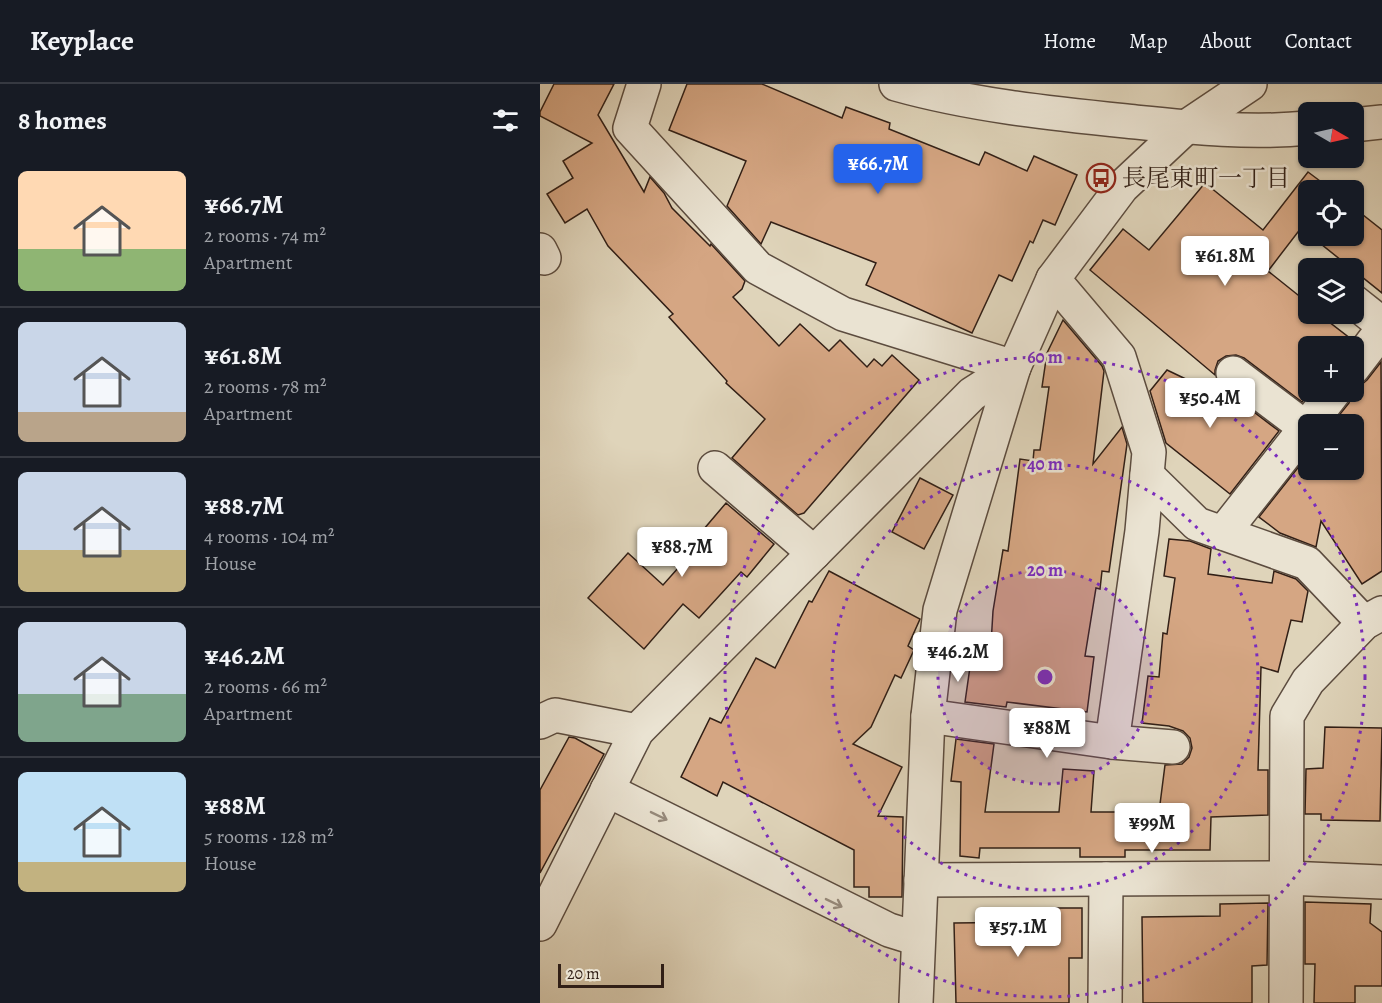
<!DOCTYPE html>
<html lang="en">
<head>
<meta charset="utf-8">
<style>
	body { margin:0; font-family:Alegreya,"Noto Serif JP",serif; background:#20242c; color:#f1f3f6; height:100vh; display:flex; flex-direction:column; font-size:22px; white-space:nowrap }
	* { box-sizing:border-box; margin:0 }
	p { font-size:20px; color:#9ea1a6 }
	.icon { flex:none; width:33px; height:33px; fill:none; stroke:currentColor; stroke-width:2; stroke-linecap:round; stroke-linejoin:round }
	.map { position:relative; flex:1; overflow:hidden }
	.sheet { display:flex; flex-direction:column; background:#171b24; width:540px }
	.sheet>* { flex:none }
	.needle { width:39px; rotate:99deg }
	.tools { position:absolute; left:758px; top:18px; display:grid; gap:12px }
	.tools a { display:grid; place-items:center; width:66px; height:66px; border-radius:9px; background:#171b24; box-shadow:0 2px 4px #0004; font-size:30px }
	.scale { position:absolute; left:18px; bottom:15px; width:106px; box-sizing:border-box; padding-left:6px; border:3px solid #311f16; border-top:0; font-size:16px; line-height:21px; white-space:nowrap; color:#311f16; -webkit-text-stroke:4px #eae3d2; paint-order:stroke }
	.price { position:absolute; translate:-50% -51px; padding:0 14px; border-radius:6px; background:#fff; color:#222; font-size:20px; line-height:39px; filter:drop-shadow(0 2px 3px #0008) }
	.price::after { content:''; position:absolute; left:50%; top:36px; width:18px; height:14px; margin-left:-9px; background:inherit; clip-path:polygon(0 0,100% 0,50% 100%) }
	.price.active { background:#2563eb; color:#fff }
	ul { padding:0; list-style:none }
	li { display:flex; align-items:center; gap:18px; height:150px; padding:0 18px }
	li+li { border-top:2px solid #363941 }
	li span { display:grid; place-items:center; flex:none; width:168px; height:120px; border-radius:9px; color:#555 }
	li>.icon { margin-inline-start:auto }
	span .icon { width:72px; height:72px; fill:#fffc; stroke-width:1 }
	li b { font-size:26px }
	h2 { display:flex; justify-content:space-between; align-items:center; height:72px; padding:0 18px; font-size:26px }
	header { display:flex; align-items:center; gap:36px; box-sizing:border-box; height:84px; padding:0 30px; background:#171b24; border-bottom:2px solid #363941 }
	header strong { font-size:28px }
	nav { display:flex; gap:33px; margin-inline-start:auto; font-size:21px }
	main { display:flex; flex:1; min-height:0 }
	.map>svg:first-child { display:block }
	.building { fill:#d5a683; stroke:#311f16; stroke-width:1.5 }
	.lines { fill:none; stroke-linecap:round; stroke-linejoin:round }
	.minor-casing { stroke:#5c4c3f; stroke-width:36 }
	.minor { stroke:#eae3d2; stroke-width:33 }
	.oneway { stroke:#978b7d }
	.ring { fill:none; stroke:#7b2cbf; stroke-width:3; stroke-dasharray:3 6 }
	.labels { text-anchor:middle; dominant-baseline:central; stroke-width:5; stroke-linejoin:round; paint-order:stroke }
	.poi-label { font-size:24px; fill:#311f16; stroke:#eae3d2; text-anchor:start }
	.centre { fill:#7b2cbf; stroke:#eae3d2; stroke-width:3 }
	.ring-label { font-size:18px; text-anchor:middle; font-weight:bold; fill:#7b2cbf; stroke:#eae3d2; stroke-width:5; stroke-linejoin:round; paint-order:stroke }
</style>
</head>
<body>
<header>
<strong>Keyplace</strong>
<nav><a>Home</a><a>Map</a><a>About</a><a>Contact</a></nav>
</header>
<main>
<section class="sheet">
<h2>8 homes<svg class="icon" aria-label="filters" viewBox="0 0 24 24"><path d="M4 7h16M4 17h16"/><circle cx="9" cy="7" r="2"/><circle cx="15" cy="17" r="2"/></svg></h2>
<ul>
<li><span style="background:linear-gradient(#ffd9b3 65%,#8fb573 0)"><svg class="icon" aria-label="home" viewBox="0 0 24 24"><path d="M3 11l9-7 9 7M6 9v11h12V9"/></svg></span><div><b>¥66.7M</b><p>2 rooms · 74 m²</p><p>Apartment</p></div></li>
<li><span style="background:linear-gradient(#c9d6e8 75%,#b9a48a 0)"><svg class="icon" aria-label="home" viewBox="0 0 24 24"><path d="M3 11l9-7 9 7M6 9v11h12V9"/></svg></span><div><b>¥61.8M</b><p>2 rooms · 78 m²</p><p>Apartment</p></div></li>
<li><span style="background:linear-gradient(#c9d6e8 65%,#c2b280 0)"><svg class="icon" aria-label="home" viewBox="0 0 24 24"><path d="M3 11l9-7 9 7M6 9v11h12V9"/></svg></span><div><b>¥88.7M</b><p>4 rooms · 104 m²</p><p>House</p></div></li>
<li><span style="background:linear-gradient(#c9d6e8 60%,#7fa58c 0)"><svg class="icon" aria-label="home" viewBox="0 0 24 24"><path d="M3 11l9-7 9 7M6 9v11h12V9"/></svg></span><div><b>¥46.2M</b><p>2 rooms · 66 m²</p><p>Apartment</p></div></li>
<li><span style="background:linear-gradient(#bfe0f5 75%,#c2b280 0)"><svg class="icon" aria-label="home" viewBox="0 0 24 24"><path d="M3 11l9-7 9 7M6 9v11h12V9"/></svg></span><div><b>¥88M</b><p>5 rooms · 128 m²</p><p>House</p></div></li>
</ul>
</section>
<div class="map">
<svg width="842" height="919" viewBox="0 0 842 919">
	<rect width="100%" height="100%" fill="#dfd4ba"/>
	<filter id="stains"><feTurbulence type="fractalNoise" baseFrequency=".00333" numOctaves="4"/><feColorMatrix values="0 0 0 0 .2 0 0 0 0 .09 0 0 0 0 .02 0 0 0 .5 -.17"/></filter>
	<radialGradient id="worn" r=".72"><stop offset=".6" stop-color="#630" stop-opacity="0"/><stop offset="1" stop-color="#630" stop-opacity=".3"/></radialGradient>
	<g class="building">
		<polygon points="14,0 74,0 58,31 104,108 110,93 124,109 132,124 170,162 171,160 205,197 202,205 193,213 239,262 260,240 289,267 300,256 327,283 334,275 342,282 352,271 379,296 264,429 258,431 192,374 225,335 186,299 187,297 129,233 133,230 68,162 47,125 25,139 7,110 33,94 23,77 52,59 0,32 0,28"/>
		<polygon points="147,0 222,0 302,34 306,23 350,39 349,45 439,81 445,68 487,87 494,72 537,91 515,141 503,136 493,159 490,157 472,197 459,191 432,249 326,201 336,179 231,138 221,160 187,122 206,77 129,46"/>
		<polygon points="768,88 792,106 768,106 768,149 761,144 728,187 768,219 768,230 782,230 785,232 784,234 811,255 806,262 768,262 768,308 771,308 762,318 704,274 696,271 686,272 678,277 675,286 675,291 550,186 583,145 609,166 665,99 723,146"/>
		<polygon points="813,123 842,146 842,209 771,152 813,152"/>
		<polygon points="523,236 562,282 564,287 553,380 582,343 587,360 569,488 562,487 560,505 556,504 545,572 554,573 547,628 467,618 466,623 425,618 430,583 441,585 443,559 451,560 453,527 463,466 468,467 480,375 493,377 494,366 500,366 509,303 502,303 507,269"/>
		<polygon points="841,278 842,487 822,500 781,437 776,463 740,449 719,433 768,371 768,386 813,386 813,340 792,340 809,319 813,302 821,301 827,296"/>
		<polygon points="627,286 700,321 702,319 739,347 690,410 626,359 610,307"/>
		<polygon points="380,394 413,411 384,465 352,448"/>
		<polygon points="186,419 234,460 207,493 201,488 159,534 143,520 104,565 48,514 88,469 123,501 163,456 158,452"/>
		<polygon points="629,455 650,457 671,465 668,490 732,499 734,487 756,495 768,507 762,538 751,536 738,588 721,583 718,686 728,686 728,731 671,733 670,766 585,766 585,773 540,773 540,764 440,764 439,774 420,772 421,698 411,697 416,655 454,660 445,728 519,728 523,685 554,687 551,728 619,728 625,681 642,680 649,673 652,664 650,654 643,647 629,642 602,639 608,592 619,593 623,549 627,550 635,494 624,492"/>
		<polygon points="289,487 380,535 368,562 374,566 361,594 355,591 331,643 313,660 362,683 338,732 363,733 362,813 329,813 329,803 314,803 314,766 183,698 177,712 141,693 170,634 181,639 216,574 235,584 269,517 272,518"/>
		<polygon points="785,643 842,644 840,737 781,736 781,730 765,730 766,685 783,684"/>
		<polygon points="29,653 35,654 64,670 0,789 0,706"/>
		<polygon points="765,818 831,820 830,839 842,848 842,902 815,902 815,919 774,919 775,880 765,880"/>
		<polygon points="728,819 727,881 712,882 712,919 603,919 602,833 680,832 680,820"/>
		<polygon points="494,824 542,824 542,874 529,874 529,919 416,919 414,839 494,838"/>
	</g>
	<g class="lines">
		<g class="minor-casing">
			<g id="minor">
				<polyline points="104,0 90,44 218,184 303,230 474,283"/>
				<path d="M356 0C431 21 508 29 586 37 646 43 708 50 768 44"/>
				<polyline points="813,41 842,38"/>
				<polyline points="0,166 4,174"/>
				<polyline points="513,195 579,273 609,368 602,447 572,658"/>
				<polyline points="813,217 842,240"/>
				<polyline points="813,284 842,246"/>
				<polyline points="693,289 766,344"/>
				<polyline points="769,340 794,308"/>
				<polyline points="175,384 274,469"/>
				<polyline points="607,391 657,440 767,479 824,539"/>
				<polyline points="683,449 768,341"/>
				<polyline points="388,632 572,658 633,663"/>
				<polyline points="0,638 15,631 97,647"/>
				<polyline points="67,706 349,846 378,855"/>
				<polyline points="381,796 746,794 842,798"/>
				<polyline points="0,840 97,647 432,310 474,283"/>
				<polyline points="376,919 388,632 400,526 474,283 513,195 582,103 646,43 710,0"/>
				<polyline points="565,919 566,795"/>
				<polyline points="746,919 747,632 768,597 824,539 842,529"/>
			</g>
		</g>
		<use href="#minor" class="minor"/>
	</g>
	<defs><path id="oneway-shaft" d="M-6 0H5M1.5-3L5.5 0L1.5 3" fill="none" stroke-width="1.6" stroke-linecap="round" stroke-linejoin="round" transform="scale(1.5)"/></defs>
	<g class="oneway">
		<use href="#oneway-shaft" transform="translate(119 732) rotate(26)"/>
		<use href="#oneway-shaft" transform="translate(294 819) rotate(26)"/>
	</g>
	<circle cx="505" cy="593" r="107" fill="#7b2cbf" fill-opacity=".12"/>
	<g class="ring">
		<circle cx="505" cy="593" r="107"/>
		<circle cx="505" cy="593" r="213"/>
		<circle cx="505" cy="593" r="320"/>
	</g>
	<defs>
		<g id="bus-ring" transform="scale(1.5)"><circle r="9.5" fill="#eae3d2" stroke="#8f2418" stroke-width="1.5"/><path d="M-5-6H5V4H4V6H2V4H-2V6H-4V4H-5ZM-3.5-4V0h7V-4ZM-3.5 1.2v1.5H-2V1.2ZM2 1.2v1.5H3.5V1.2Z" fill="#8f2418"/></g>
	</defs>
	<g fill-rule="evenodd">
		<use href="#bus-ring" x="561" y="94"/>
	</g>
	<g class="labels">
		<g class="poi-label">
			<text x="582" y="94">長尾東町一丁目</text>
		</g>
	</g>
	<circle cx="505" cy="593" r="9" class="centre"/>
	<g class="ring-label">
		<text x="505" y="279">60 m</text>
		<text x="505" y="386">40 m</text>
		<text x="505" y="492">20 m</text>
	</g>
	<rect width="100%" height="100%" filter="url(#stains)"/>
	<rect width="100%" height="100%" fill="url(#worn)"/>
</svg>
<div class="tools">
<a><svg class="needle" viewBox="-14 -14 28 28"><path d="M0-13l5 13h-10z" fill="#e53935"/><path d="M0 13l5-13h-10z" fill="#9ea1a6"/></svg></a>
<a><svg class="icon" aria-label="locate" viewBox="0 0 24 24"><circle cx="12" cy="12" r="6"/><path d="M12 2v4M12 18v4M2 12h4M18 12h4"/></svg></a>
<a><svg class="icon" aria-label="layers" viewBox="0 0 24 24"><path d="M12 4l9 5-9 5-9-5zM3 14l9 5 9-5"/></svg></a>
<a>+</a>
<a>−</a>
</div>
<div class="scale">20 m</div>
<b class="price active" style="left:338px;top:111px">¥66.7M</b>
<b class="price" style="left:685px;top:203px">¥61.8M</b>
<b class="price" style="left:670px;top:345px">¥50.4M</b>
<b class="price" style="left:142px;top:494px">¥88.7M</b>
<b class="price" style="left:418px;top:599px">¥46.2M</b>
<b class="price" style="left:507px;top:675px">¥88M</b>
<b class="price" style="left:612px;top:770px">¥99M</b>
<b class="price" style="left:478px;top:874px">¥57.1M</b>
</div>
</main>
</body>
</html>
